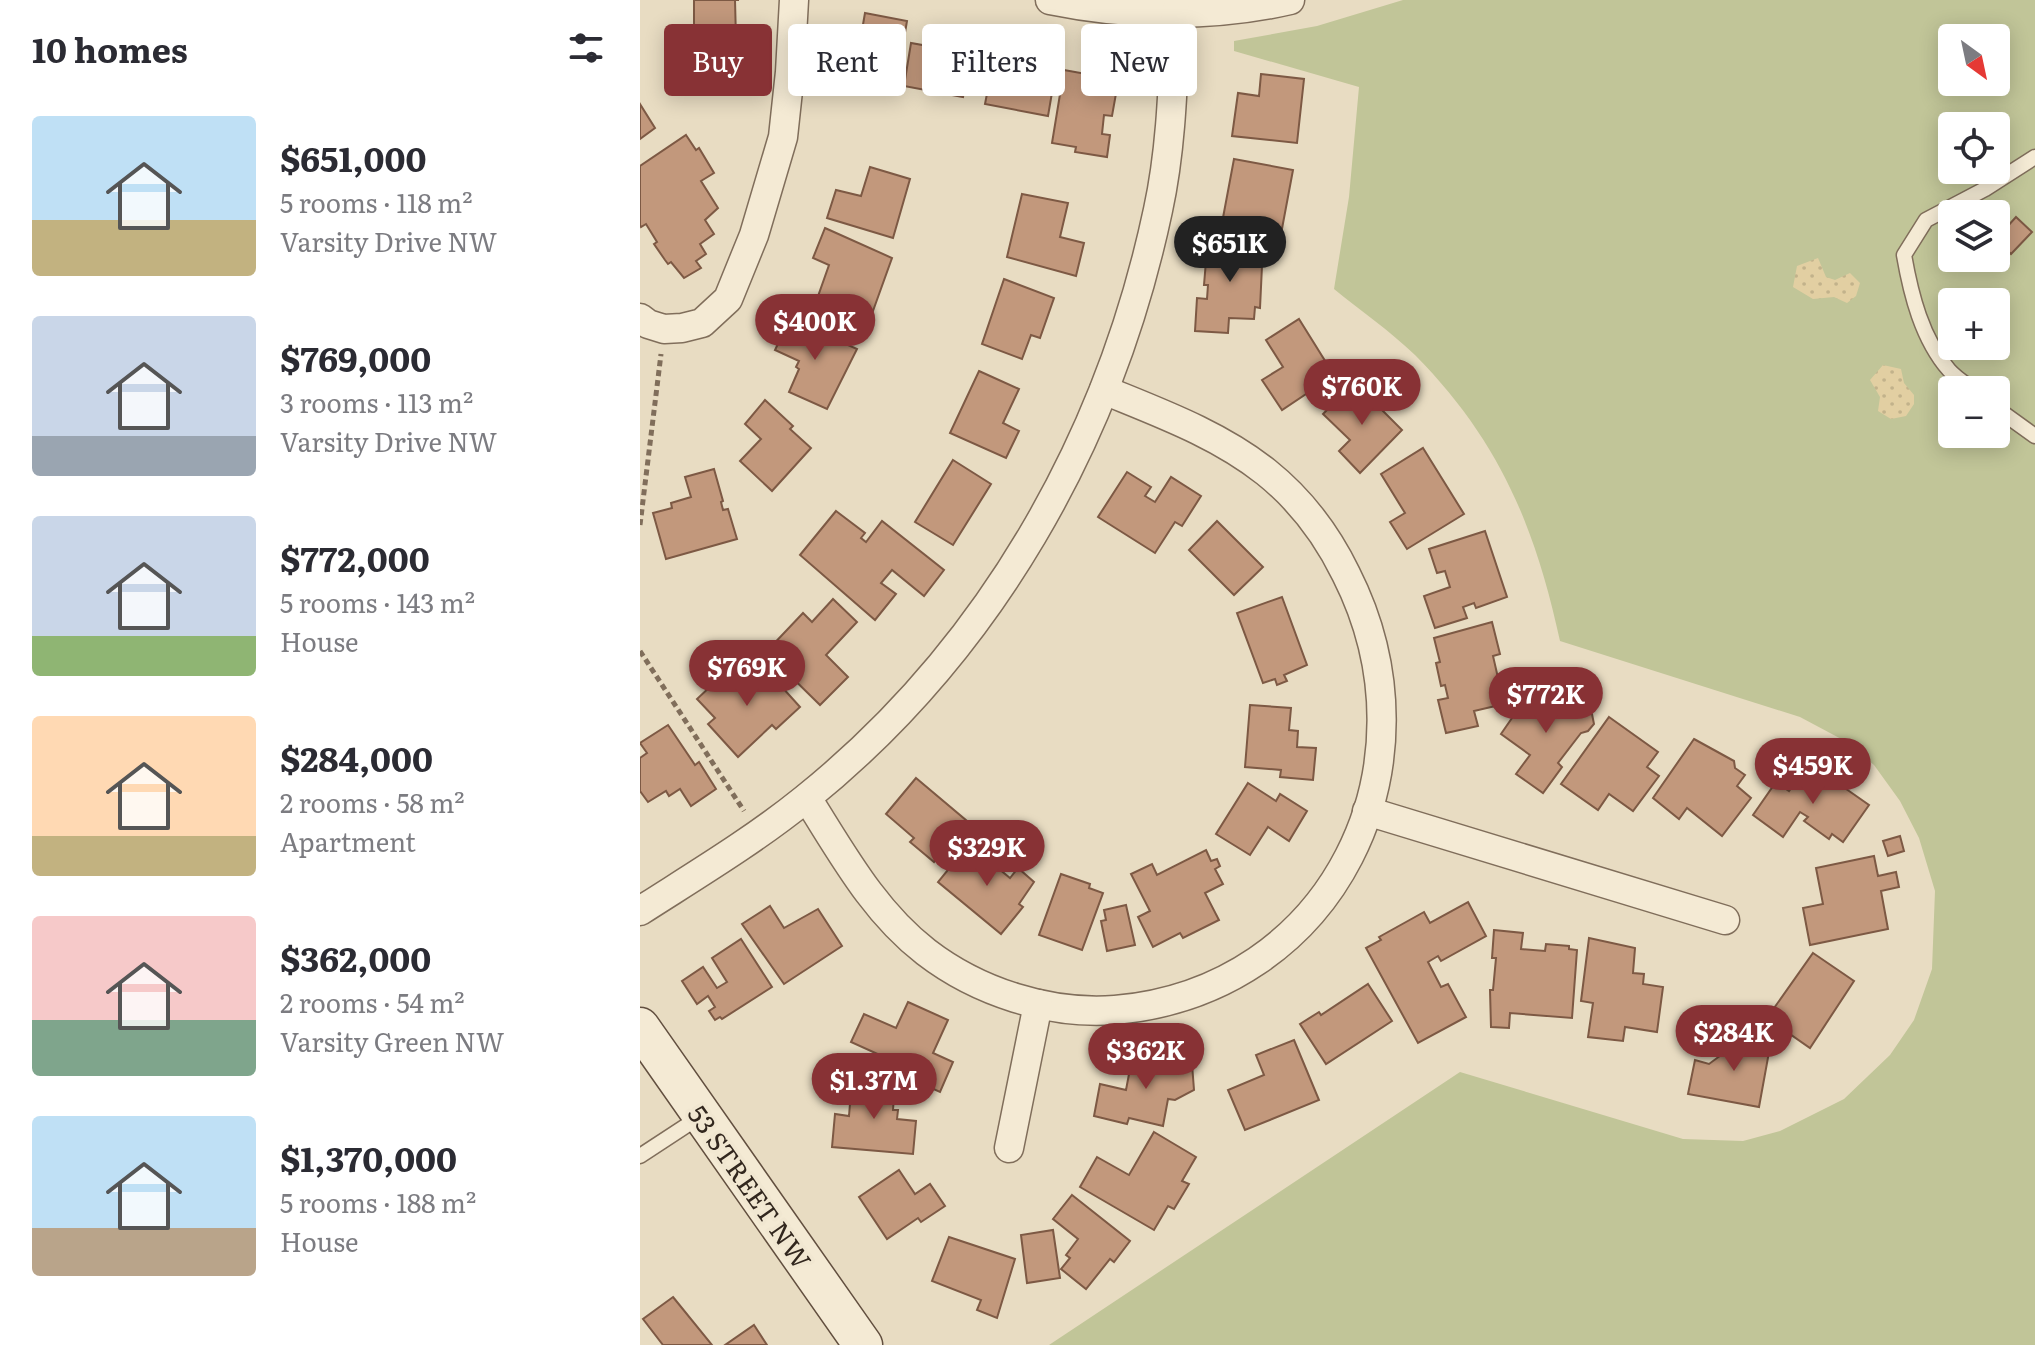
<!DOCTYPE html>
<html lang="en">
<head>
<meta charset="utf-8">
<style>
	body { margin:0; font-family:Literata,serif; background:#f7f7f7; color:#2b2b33; height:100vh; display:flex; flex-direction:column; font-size:30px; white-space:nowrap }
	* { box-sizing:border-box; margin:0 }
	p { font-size:26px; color:#7c7c81 }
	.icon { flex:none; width:44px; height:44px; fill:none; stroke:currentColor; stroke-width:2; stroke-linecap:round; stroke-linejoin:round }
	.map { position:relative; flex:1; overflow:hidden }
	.side { display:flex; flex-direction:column; background:#fff; width:640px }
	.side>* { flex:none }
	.banner { position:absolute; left:24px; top:24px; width:760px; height:72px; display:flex; gap:16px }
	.needle { width:52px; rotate:147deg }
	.controls { position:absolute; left:1298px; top:24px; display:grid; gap:16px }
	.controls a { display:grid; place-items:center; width:72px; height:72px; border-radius:8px; background:#fff; box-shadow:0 4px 20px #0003; font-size:40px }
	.price { position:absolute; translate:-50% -68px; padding:0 18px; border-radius:28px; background:#883235; color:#fff; font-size:26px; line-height:52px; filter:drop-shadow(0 2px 4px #0008) }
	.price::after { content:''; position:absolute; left:50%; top:48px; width:24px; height:18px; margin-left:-12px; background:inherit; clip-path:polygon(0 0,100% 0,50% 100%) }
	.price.on { background:#222; color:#fff }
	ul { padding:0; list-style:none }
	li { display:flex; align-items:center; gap:24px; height:200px; padding:0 32px }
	li span { display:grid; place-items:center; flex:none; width:224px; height:160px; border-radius:8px; color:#555 }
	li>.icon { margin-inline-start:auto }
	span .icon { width:96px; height:96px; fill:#fffc; stroke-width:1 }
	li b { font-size:34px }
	h2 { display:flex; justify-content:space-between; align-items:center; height:96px; padding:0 32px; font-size:34px }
	.pill { padding:0 28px; border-radius:8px; background:#fff; box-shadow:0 4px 20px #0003; font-size:28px; line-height:72px }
	.pill.on { background:#883235; color:#fff }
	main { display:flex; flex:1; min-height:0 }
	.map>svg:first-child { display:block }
	.grass { fill:#c1c598; fill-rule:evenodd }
	.sand { fill:url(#sand-dots) }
	.building { fill:#c2987c; stroke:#7d5944; stroke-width:2 }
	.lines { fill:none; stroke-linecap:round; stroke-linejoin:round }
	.lane-casing { stroke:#806e5b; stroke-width:17 }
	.street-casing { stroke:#806e5b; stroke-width:31 }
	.secondary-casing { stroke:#624f3f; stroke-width:41 }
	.path { stroke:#806e5b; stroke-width:5; stroke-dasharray:6 4; stroke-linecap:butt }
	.lane { stroke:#f4ead4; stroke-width:14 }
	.street { stroke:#f4ead4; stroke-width:28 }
	.secondary { stroke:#f4ead4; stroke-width:38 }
	.labels { text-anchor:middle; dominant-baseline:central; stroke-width:7; stroke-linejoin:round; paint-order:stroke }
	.street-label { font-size:26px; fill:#32271e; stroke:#f1e7d1 }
</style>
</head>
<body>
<main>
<section class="side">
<h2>10 homes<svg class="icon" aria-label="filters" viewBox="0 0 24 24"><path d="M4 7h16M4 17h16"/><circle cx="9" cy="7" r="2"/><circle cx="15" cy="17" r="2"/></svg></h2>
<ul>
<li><span style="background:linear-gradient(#bfe0f5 65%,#c2b280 0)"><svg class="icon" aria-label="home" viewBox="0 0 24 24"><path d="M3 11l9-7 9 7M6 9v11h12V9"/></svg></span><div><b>$651,000</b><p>5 rooms · 118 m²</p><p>Varsity Drive NW</p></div></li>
<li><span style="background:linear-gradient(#c9d6e8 75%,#9aa5b1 0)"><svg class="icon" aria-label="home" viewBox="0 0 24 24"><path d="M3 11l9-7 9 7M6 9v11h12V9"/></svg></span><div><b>$769,000</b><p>3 rooms · 113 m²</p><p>Varsity Drive NW</p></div></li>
<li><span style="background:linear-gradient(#c9d6e8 75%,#8fb573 0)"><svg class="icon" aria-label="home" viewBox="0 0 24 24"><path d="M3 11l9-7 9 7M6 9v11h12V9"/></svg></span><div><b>$772,000</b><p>5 rooms · 143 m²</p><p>House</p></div></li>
<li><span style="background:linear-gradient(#ffd9b3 75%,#c2b280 0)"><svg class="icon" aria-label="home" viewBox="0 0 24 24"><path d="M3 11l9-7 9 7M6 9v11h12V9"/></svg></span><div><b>$284,000</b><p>2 rooms · 58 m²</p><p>Apartment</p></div></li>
<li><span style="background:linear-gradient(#f6c9c9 65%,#7fa58c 0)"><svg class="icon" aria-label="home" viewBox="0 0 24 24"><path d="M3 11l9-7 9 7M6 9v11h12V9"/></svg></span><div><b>$362,000</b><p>2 rooms · 54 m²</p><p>Varsity Green NW</p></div></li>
<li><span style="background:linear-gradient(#bfe0f5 70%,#b9a48a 0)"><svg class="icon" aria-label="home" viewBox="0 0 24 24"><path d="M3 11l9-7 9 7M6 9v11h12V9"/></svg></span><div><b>$1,370,000</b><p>5 rooms · 188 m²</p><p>House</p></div></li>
</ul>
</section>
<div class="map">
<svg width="1395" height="1345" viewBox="0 0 1395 1345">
	<defs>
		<pattern id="sand-dots" width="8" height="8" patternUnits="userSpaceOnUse" patternTransform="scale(2)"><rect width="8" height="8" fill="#e2cfa2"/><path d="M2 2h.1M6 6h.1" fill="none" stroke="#c2b28b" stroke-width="1.8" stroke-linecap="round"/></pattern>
	</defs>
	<rect width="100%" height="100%" fill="#e8dcc2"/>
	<path class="grass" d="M763 0H1395V1345H409L820 1072 1043 1139 1103 1141 1140 1131 1204 1099 1250 1055 1274 1020 1292 969 1295 891 1279 838 1260 801 1234 765 1205 741 1160 717 920 641C895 526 859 440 775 355 750 331 721 311 694 289L709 197 719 87 594 51V41L677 26ZM1312 38H1356V82H1312ZM1312 126H1356V170H1312ZM1312 214H1356V258H1312ZM1312 302H1356V346H1312ZM1312 390H1356V434H1312Z"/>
	<g class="sand">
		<polygon points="1178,258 1186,277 1195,280 1210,273 1220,283 1216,296 1207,303 1194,297 1173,299 1153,287 1157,266"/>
		<polygon points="1243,365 1261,369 1264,383 1274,395 1274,404 1266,416 1251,419 1238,411 1240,397 1230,380"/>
	</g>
	<g class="building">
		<polygon points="54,0 99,0 95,0 96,39 54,40"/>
		<polygon points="225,13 267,21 256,85 194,74 202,32 221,36"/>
		<polygon points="301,36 333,41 323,97 264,86 271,43 299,48"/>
		<polygon points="353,63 415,75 408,116 345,104"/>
		<polygon points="424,70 463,77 462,85 477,88 472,116 464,115 462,134 470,135 467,157 435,152 436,147 412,143"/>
		<polygon points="621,74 664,79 657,143 592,136 598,93 619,96"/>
		<polygon points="0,104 15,128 0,139"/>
		<polygon points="46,135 56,150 59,148 74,173 61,181 78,208 65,220 74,234 60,244 66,254 56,261 61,268 44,278 31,262 28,264 25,260 14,244 17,242 6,224 1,227 0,225 0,166"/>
		<polygon points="594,159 653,170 641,234 582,223"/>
		<polygon points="230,167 270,179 253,238 187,218 196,190 221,196"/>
		<polygon points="382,194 428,203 420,237 444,243 436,276 367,257"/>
		<polygon points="1376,217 1392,232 1371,254 1356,239"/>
		<polygon points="185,228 252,258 229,322 176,302 189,265 173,258"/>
		<polygon points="571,236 619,240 618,266 622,266 620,308 615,307 614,319 589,318 588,333 555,331 557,298 567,299 568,285 564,285 566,261 570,261"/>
		<polygon points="364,279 414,298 400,338 391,335 382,359 342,344"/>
		<polygon points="150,319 217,349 187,409 149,392 159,369 156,367 159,361 135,350"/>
		<polygon points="659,319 692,372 666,388 669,392 642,410 622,380 643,367 626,340"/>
		<polygon points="339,371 379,389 363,423 379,431 366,458 310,433"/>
		<polygon points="717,385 762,430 720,473 699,451 710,440 683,414 706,391 709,394"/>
		<polygon points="125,400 153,426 150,429 171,448 132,491 100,461 121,439 105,424"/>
		<polygon points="783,448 824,514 767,549 750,522 765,513 741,474"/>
		<polygon points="313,460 351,484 313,545 275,522"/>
		<polygon points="74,469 83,501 81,502 83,510 88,509 97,539 26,559 13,513 32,508 31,503 51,497 45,477"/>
		<polygon points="487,472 511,487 505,496 515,502 531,477 561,496 542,526 535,522 515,553 458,517"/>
		<polygon points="196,511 225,533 221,538 226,542 242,521 304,570 284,596 252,570 241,583 256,594 235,620 160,555"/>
		<polygon points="577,521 623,567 594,595 549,550"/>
		<polygon points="845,531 867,597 836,608 834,603 823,607 827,618 795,628 784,596 810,587 805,571 797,573 789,549"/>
		<polygon points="642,597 667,665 644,675 647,681 637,685 635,679 623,683 597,613"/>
		<polygon points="193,599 217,622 186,655 208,677 180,705 126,652 163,613 172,622"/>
		<polygon points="852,622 860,654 853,656 864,704 834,711 838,726 806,733 798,700 808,698 805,685 801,686 796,663 800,662 794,638"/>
		<polygon points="123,666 160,707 136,729 132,725 98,757 68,724 75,718 57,699 89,669 103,685"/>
		<polygon points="917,689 936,710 943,708 952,714 954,724 948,731 941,733 918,763 922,767 903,793 876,774 890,755 861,734 890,692 901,702 906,690"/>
		<polygon points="610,705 651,708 649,730 658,731 657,747 676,748 673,780 640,777 641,770 605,767"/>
		<polygon points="969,717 1018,752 1007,767 1019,776 993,811 969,794 958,810 921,784"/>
		<polygon points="28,725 55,765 59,762 76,789 51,806 40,789 29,796 26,791 8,802 0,791 0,758 7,753 0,743"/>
		<polygon points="1054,739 1094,761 1095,768 1105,775 1097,786 1111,798 1082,836 1047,808 1039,819 1013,798"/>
		<polygon points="1169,763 1229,805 1203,842 1192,834 1189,839 1164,821 1168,817 1160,812 1143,837 1113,815 1136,782 1149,791"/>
		<polygon points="276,778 327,821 294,862 270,842 274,838 246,814"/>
		<polygon points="608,783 636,801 640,794 667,811 649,841 628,827 610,855 576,834"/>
		<polygon points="1260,836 1264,851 1248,856 1243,841"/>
		<polygon points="329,844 370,878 378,868 394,882 379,904 383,907 361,934 298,882"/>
		<polygon points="566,850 571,861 577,859 580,866 575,869 583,884 565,893 579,920 543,938 540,933 513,947 498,917 510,911 491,874 512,864 517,875"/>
		<polygon points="1234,856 1238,876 1256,872 1259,887 1241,891 1248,929 1170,945 1163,908 1183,904 1176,868"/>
		<polygon points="421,874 450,884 449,888 463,893 442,950 399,935"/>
		<polygon points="828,902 846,936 801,961 798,956 788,962 801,987 808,984 826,1017 778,1043 726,948 741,940 739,937 784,912 790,923"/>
		<polygon points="486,905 495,945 467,951 461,921 466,920 464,910"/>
		<polygon points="130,906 144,928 178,909 202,946 144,984 102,924"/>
		<polygon points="854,930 883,933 881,949 905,951 906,944 929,946 929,949 937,950 932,1018 870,1013 869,1028 851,1027 850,990 853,990 856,958 852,958"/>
		<polygon points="949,938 995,948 993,973 1004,974 1003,984 1023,987 1017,1032 985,1027 983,1041 948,1037 953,1003 941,1001"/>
		<polygon points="101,939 132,987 82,1019 80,1017 75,1020 69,1011 75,1007 68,996 57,1004 42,981 63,967 77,988 87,982 72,958"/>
		<polygon points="1173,953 1214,981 1170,1048 1127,1018"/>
		<polygon points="728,984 752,1021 686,1064 660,1024 679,1012 681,1015"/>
		<polygon points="268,1002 308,1020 293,1053 313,1062 300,1092 269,1078 273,1070 211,1042 224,1014 256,1028"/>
		<polygon points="1095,1034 1131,1041 1119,1107 1048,1094 1055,1060 1069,1064 1092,1047"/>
		<polygon points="654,1040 679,1100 605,1130 588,1090 624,1075 616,1055"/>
		<polygon points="493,1053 552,1064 554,1090 535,1100 528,1099 523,1126 489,1118 487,1124 454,1116 460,1084 486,1090"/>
		<polygon points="212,1079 255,1082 253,1110 258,1110 257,1119 276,1121 273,1154 192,1147 195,1114 209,1116"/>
		<polygon points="514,1132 556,1157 542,1181 549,1184 534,1209 528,1206 514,1230 440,1187 457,1157 489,1175"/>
		<polygon points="259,1170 275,1194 290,1184 305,1206 281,1222 278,1218 247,1239 219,1197"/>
		<polygon points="432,1195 490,1241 474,1262 470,1259 446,1289 421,1269 430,1258 426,1255 438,1239 413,1219"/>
		<polygon points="413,1230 420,1278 387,1283 381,1235"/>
		<polygon points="309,1237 375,1259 357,1318 337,1310 341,1300 292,1281"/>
		<polygon points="33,1297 72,1345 23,1345 3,1319"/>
		<polygon points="114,1325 127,1345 85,1345"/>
	</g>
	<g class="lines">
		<g class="lane-casing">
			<g id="lane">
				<path d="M1334 390C1326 384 1316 378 1309 370 1282 339 1271 295 1264 255L1286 220 1345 189 1395 157"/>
				<polyline points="1356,408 1395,436"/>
				<polyline points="0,1156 61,1116"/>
			</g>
		</g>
		<g class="street-casing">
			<g id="street">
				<path d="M410 0C488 16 572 18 650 0"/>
				<polyline points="0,318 8,324 24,329 42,328 62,323 88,299 114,235 143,137 150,72 154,0"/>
				<path d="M167 798C202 853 233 911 286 952 338 992 409 1015 475 1010 694 991 803 765 706 574 687 535 661 500 626 472 578 434 520 413 464 390"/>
				<polyline points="727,811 1085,920"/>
				<path d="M0 911C56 875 113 841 165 799 349 651 469 441 518 210 532 146 533 78 536 12"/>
				<polyline points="369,1148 398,1004"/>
			</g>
		</g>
		<g class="secondary-casing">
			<polyline id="secondary" points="0,1027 223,1345"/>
		</g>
		<g class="path">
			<polyline points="0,525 21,354"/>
			<polyline points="0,651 104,811"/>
		</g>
		<use href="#lane" class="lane"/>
		<use href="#street" class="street"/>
		<use href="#secondary" class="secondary"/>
	</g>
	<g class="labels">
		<g class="street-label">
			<text transform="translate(111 1186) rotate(55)">53 STREET NW</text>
		</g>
	</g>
</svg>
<div class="controls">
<a><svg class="needle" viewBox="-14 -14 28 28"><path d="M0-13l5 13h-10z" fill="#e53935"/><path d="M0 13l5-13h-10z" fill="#7c7c81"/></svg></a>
<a><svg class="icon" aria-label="locate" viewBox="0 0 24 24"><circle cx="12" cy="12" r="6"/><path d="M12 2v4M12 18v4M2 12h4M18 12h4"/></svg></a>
<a><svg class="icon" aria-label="layers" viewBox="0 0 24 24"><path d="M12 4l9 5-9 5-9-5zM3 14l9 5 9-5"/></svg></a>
<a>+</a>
<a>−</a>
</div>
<b class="price on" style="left:590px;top:284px">$651K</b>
<b class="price" style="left:175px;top:362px">$400K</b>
<b class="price" style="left:722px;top:427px">$760K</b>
<b class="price" style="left:107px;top:708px">$769K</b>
<b class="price" style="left:906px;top:735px">$772K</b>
<b class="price" style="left:1173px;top:806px">$459K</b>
<b class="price" style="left:347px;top:888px">$329K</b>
<b class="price" style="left:1094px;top:1073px">$284K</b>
<b class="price" style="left:506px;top:1091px">$362K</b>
<b class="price" style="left:234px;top:1121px">$1.37M</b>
<div class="banner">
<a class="pill on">Buy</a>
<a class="pill">Rent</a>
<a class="pill">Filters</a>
<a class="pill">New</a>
</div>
</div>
</main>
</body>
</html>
